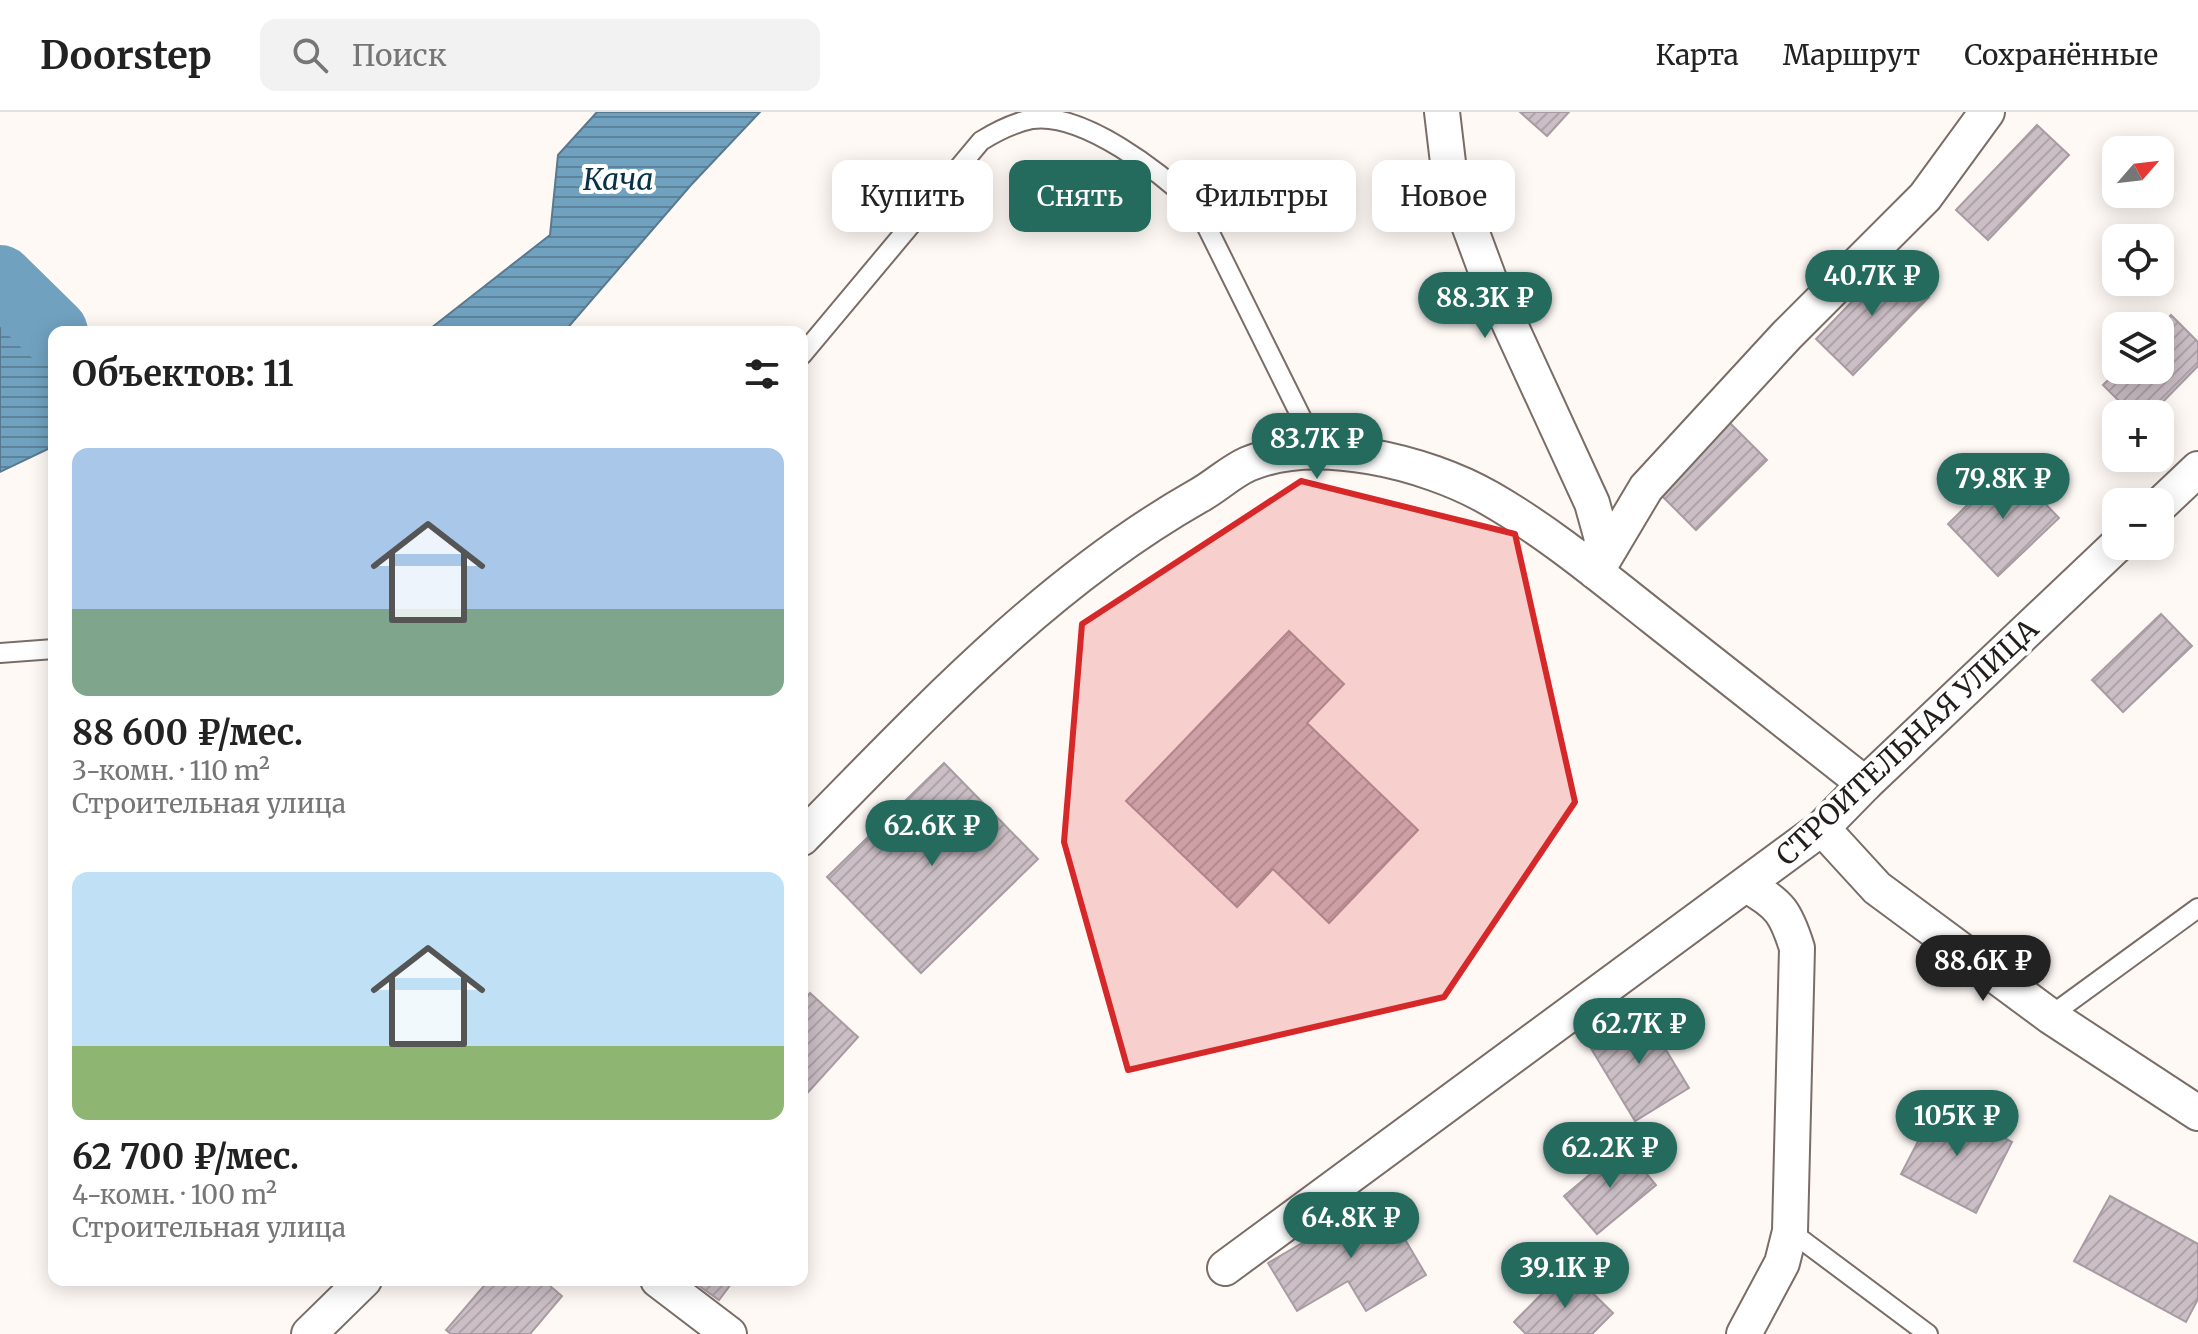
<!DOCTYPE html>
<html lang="ru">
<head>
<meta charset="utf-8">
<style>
	body { margin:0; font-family:Merriweather,serif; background:#f2f2f2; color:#222; height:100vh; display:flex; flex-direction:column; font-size:30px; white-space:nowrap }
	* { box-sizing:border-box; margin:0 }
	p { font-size:26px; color:#767676 }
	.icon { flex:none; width:44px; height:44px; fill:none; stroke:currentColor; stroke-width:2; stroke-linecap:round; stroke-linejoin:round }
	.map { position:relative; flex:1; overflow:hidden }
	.sheet { position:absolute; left:48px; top:214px; width:760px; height:960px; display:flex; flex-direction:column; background:#fff; border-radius:16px; box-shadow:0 4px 20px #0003 }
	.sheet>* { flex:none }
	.top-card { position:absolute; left:832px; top:48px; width:760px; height:72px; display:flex; gap:16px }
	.needle { width:52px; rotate:62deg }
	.controls { position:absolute; left:2102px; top:24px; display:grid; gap:16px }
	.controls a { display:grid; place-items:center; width:72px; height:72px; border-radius:16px; background:#fff; box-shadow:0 4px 20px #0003; font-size:40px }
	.price { position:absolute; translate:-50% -68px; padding:0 18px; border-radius:28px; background:#246a5d; color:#fff; font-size:26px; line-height:52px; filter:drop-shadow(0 2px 4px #0008) }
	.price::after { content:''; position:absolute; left:50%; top:48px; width:24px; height:18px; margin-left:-12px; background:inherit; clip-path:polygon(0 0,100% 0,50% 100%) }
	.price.on { background:#222; color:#fff }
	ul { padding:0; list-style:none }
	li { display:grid; align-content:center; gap:16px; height:424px; padding:0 24px }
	li span { display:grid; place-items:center; height:248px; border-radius:16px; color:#555 }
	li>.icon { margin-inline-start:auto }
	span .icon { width:144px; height:144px; fill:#fffc; stroke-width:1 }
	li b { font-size:34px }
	h2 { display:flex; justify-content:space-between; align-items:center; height:96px; padding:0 24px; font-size:34px }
	.tag { padding:0 28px; border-radius:16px; background:#fff; box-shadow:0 4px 20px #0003; font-size:28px; line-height:72px }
	.tag.on { background:#246a5d; color:#fff }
	header { display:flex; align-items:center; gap:48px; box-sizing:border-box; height:112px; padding:0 40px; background:#fff; border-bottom:2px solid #e0e0e0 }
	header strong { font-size:38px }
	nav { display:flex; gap:44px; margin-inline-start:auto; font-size:28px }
	.search { width:560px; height:72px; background:#f2f2f2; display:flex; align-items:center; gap:20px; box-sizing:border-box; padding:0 28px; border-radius:16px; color:#767676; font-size:30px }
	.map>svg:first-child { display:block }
	.water { fill:url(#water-rules); stroke:#597a8e; stroke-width:2 }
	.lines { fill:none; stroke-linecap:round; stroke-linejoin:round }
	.river { stroke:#70a2c0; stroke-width:68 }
	.building { fill:url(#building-hatch); stroke:#a89ba3; stroke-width:2 }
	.lane-casing { stroke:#7a6d67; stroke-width:22 }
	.street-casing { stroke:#7a6d67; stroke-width:38 }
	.lane { stroke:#fff; stroke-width:18 }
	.street { stroke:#fff; stroke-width:34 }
	.marked { fill:#d62828; fill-opacity:0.2; stroke:#d62828; stroke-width:6; stroke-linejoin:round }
	.labels { text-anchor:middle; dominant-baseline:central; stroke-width:8; stroke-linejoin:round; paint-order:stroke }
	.street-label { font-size:28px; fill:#231d1b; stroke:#fff }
	.water-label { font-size:30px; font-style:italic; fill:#053247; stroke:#fff }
</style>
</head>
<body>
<header>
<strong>Doorstep</strong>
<div class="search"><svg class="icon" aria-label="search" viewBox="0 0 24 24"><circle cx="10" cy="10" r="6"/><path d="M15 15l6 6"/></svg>Поиск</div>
<nav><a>Карта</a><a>Маршрут</a><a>Сохранённые</a></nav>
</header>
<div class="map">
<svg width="2198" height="1222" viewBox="0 0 2198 1222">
	<defs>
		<pattern id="water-rules" width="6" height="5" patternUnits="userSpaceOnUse" patternTransform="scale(2)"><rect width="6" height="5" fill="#70a2c0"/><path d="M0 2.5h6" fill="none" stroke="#5c839b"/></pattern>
		<pattern id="building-hatch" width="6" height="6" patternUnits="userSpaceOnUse" patternTransform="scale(2)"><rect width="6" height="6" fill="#cbbec5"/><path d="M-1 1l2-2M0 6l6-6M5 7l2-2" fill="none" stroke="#aea3a9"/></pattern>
	</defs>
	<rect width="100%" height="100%" fill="#fff9f6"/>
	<g class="water">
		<polygon points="597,0 760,0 691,73 564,220 426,220 550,123 558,43"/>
		<polygon points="0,148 54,229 54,334 0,360"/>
	</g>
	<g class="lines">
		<polyline class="river" points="0,167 54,220"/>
	</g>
	<g class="building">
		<polygon points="1520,0 1569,0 1547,24"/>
		<polygon points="2037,13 2069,43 1988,128 1956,98"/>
		<polygon points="1891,149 1929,185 1853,263 1816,227"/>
		<polygon points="2171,203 2198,230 2198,254 2151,302 2132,302 2103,273 2118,258 2160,258 2160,215"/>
		<polygon points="1730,311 1767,348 1696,418 1659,381"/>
		<polygon points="2008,353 2059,406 1998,464 1948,412"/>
		<polygon points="2161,502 2192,534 2123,600 2092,568"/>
		<polygon points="1289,519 1344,572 1307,611 1418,718 1329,811 1273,757 1237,795 1126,689"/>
		<polygon points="944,651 1038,747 921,861 827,765"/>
		<polygon points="810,881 858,925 802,987 802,890"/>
		<polygon points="1643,900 1689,976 1635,1009 1589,933"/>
		<polygon points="1938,991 2012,1030 1976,1101 1901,1062"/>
		<polygon points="1624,1034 1656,1073 1597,1122 1564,1084"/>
		<polygon points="2110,1084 2198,1132 2198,1187 2186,1210 2074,1149"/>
		<polygon points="1380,1085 1426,1163 1366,1199 1348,1169 1297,1199 1268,1151"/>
		<polygon points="1567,1156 1613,1201 1592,1222 1526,1222 1514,1210"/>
		<polygon points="489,1168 543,1168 562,1184 530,1222 451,1222 446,1218"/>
		<polygon points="691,1168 734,1168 719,1188"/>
	</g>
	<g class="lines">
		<g class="lane-casing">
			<g id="lane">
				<path d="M802 243 981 29C997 19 1013 11 1032 7 1084 0 1161 61 1197 95L1318 339"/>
				<polyline points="0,541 54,537"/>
				<polyline points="2050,904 2198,796"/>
				<polyline points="1790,1119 1928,1222"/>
			</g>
		</g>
		<g class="street-casing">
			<g id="street">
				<polyline points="1442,0 1449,59 1489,167 1592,391 1602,427 1597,455"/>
				<polyline points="2160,393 2198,357"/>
				<polyline points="1596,460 1646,376 1787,223 1925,85 1987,0"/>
				<polyline points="1822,716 1877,776 2050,904 2198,1001"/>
				<path d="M802 726C925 601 1045 471 1198 384 1215 375 1230 360 1248 352 1317 323 1426 350 1489 386 1547 419 1601 464 1653 505 1724 561 1794 616 1865 672"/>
				<polyline points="1225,1156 1822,716 1865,672 2116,434"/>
				<polyline points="658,1168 729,1222"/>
				<polyline points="309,1222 364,1168"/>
				<path d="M1744 1222 1782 1151 1790 1119 1797 836C1786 801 1780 792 1748 774"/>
			</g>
		</g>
		<use href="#lane" class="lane"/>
		<use href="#street" class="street"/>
	</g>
	<path class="marked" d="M1301 369 1515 422 1575 690 1444 885 1128 958 1064 730 1082 512Z"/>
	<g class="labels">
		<g class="street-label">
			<text transform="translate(1907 630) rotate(-43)">СТРОИТЕЛЬНАЯ УЛИЦА</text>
		</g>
		<g class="water-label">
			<text x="618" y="67">Кача</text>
		</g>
	</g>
</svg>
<div class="controls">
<a><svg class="needle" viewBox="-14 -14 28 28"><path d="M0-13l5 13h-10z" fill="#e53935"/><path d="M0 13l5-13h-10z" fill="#767676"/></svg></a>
<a><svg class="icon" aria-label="locate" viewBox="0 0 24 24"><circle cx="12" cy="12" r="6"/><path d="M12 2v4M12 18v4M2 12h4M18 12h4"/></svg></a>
<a><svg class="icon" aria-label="layers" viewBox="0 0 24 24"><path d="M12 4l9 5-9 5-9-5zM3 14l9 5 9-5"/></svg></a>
<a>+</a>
<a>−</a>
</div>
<b class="price" style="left:1872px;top:206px">40.7K ₽</b>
<b class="price" style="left:1485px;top:228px">88.3K ₽</b>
<b class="price" style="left:1317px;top:369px">83.7K ₽</b>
<b class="price" style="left:2003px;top:409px">79.8K ₽</b>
<b class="price" style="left:932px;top:756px">62.6K ₽</b>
<b class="price on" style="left:1983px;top:891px">88.6K ₽</b>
<b class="price" style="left:1639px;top:954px">62.7K ₽</b>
<b class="price" style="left:1957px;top:1046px">105K ₽</b>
<b class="price" style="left:1610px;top:1078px">62.2K ₽</b>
<b class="price" style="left:1351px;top:1148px">64.8K ₽</b>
<b class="price" style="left:1565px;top:1198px">39.1K ₽</b>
<div class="top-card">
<a class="tag">Купить</a>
<a class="tag on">Снять</a>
<a class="tag">Фильтры</a>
<a class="tag">Новое</a>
</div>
<section class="sheet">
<h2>Объектов: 11<svg class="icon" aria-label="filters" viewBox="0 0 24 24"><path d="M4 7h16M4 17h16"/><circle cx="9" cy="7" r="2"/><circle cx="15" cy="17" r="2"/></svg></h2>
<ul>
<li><span style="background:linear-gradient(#a9c7e8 65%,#7fa58c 0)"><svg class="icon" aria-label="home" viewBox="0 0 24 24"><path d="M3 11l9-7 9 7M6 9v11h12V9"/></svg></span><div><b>88 600 ₽/мес.</b><p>3-комн. · 110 m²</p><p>Строительная улица</p></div></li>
<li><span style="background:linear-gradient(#bfe0f5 70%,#8fb573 0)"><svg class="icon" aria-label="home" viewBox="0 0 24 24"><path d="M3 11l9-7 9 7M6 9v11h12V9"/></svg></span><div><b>62 700 ₽/мес.</b><p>4-комн. · 100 m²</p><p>Строительная улица</p></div></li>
</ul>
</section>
</div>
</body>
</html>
